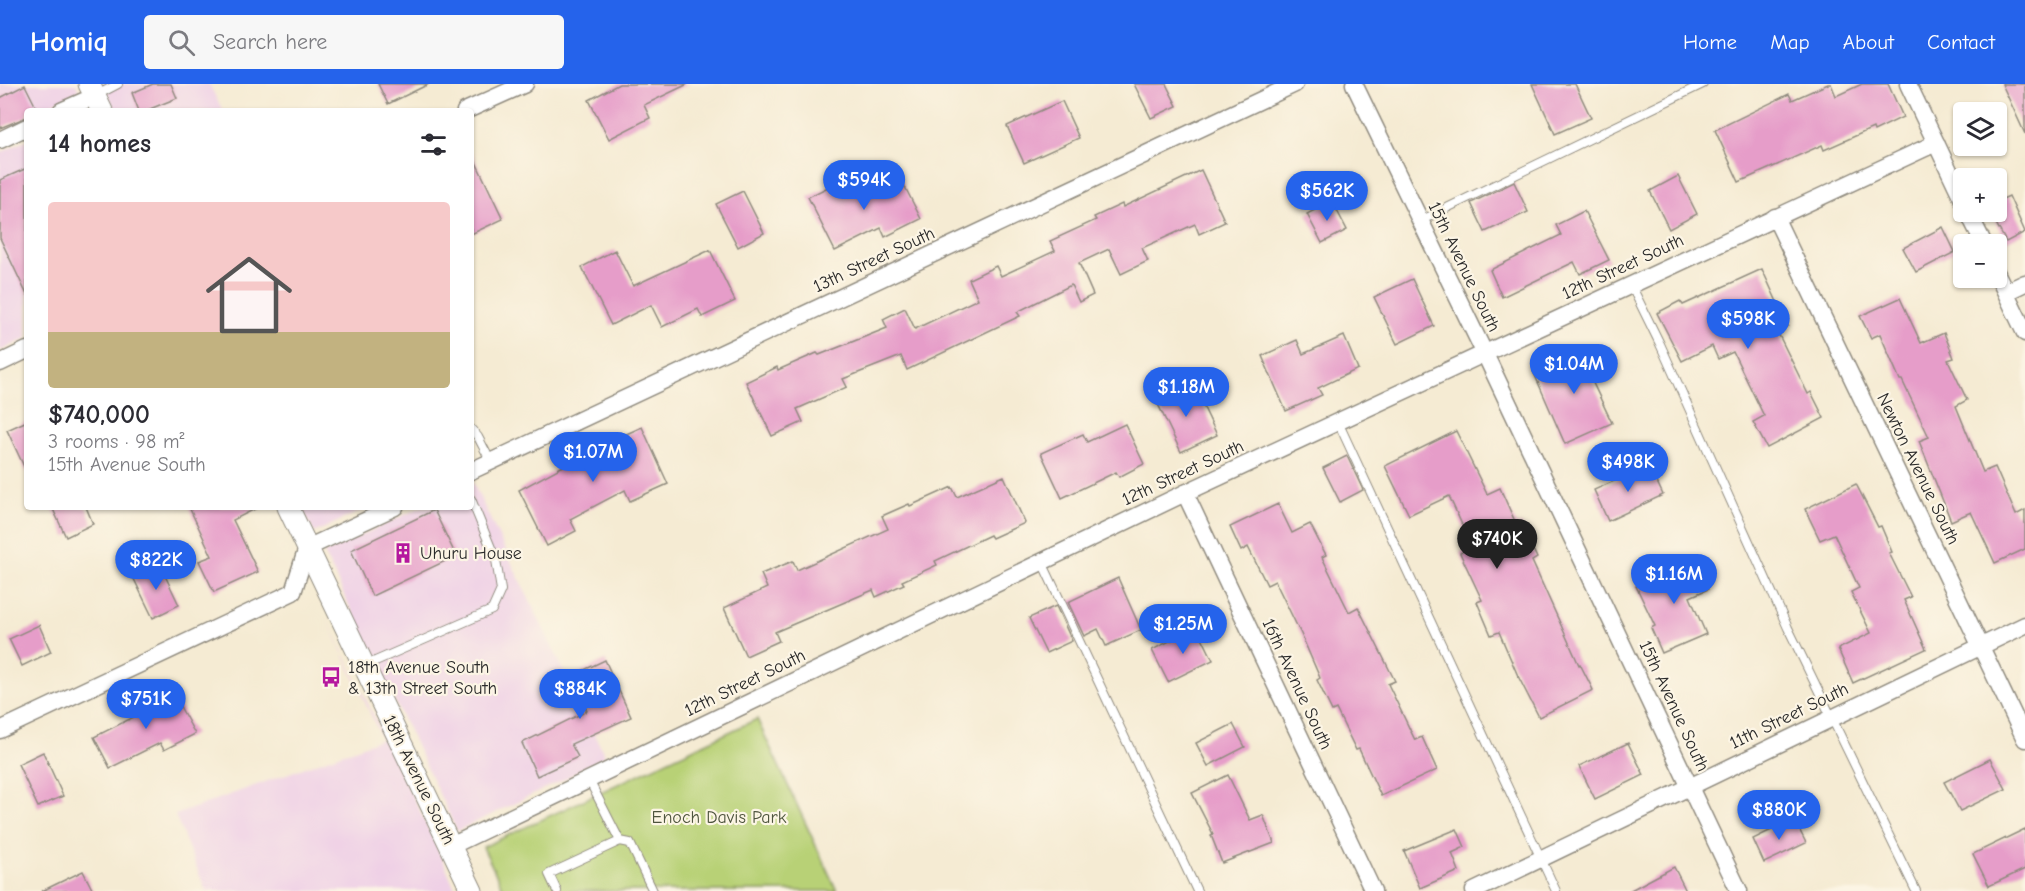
<!DOCTYPE html>
<html lang="en">
<head>
<meta charset="utf-8">
<style>
	body { margin:0; font-family:"Comic Neue",sans-serif; background:#f7f7f7; color:#2b2b33; height:100vh; display:flex; flex-direction:column; font-size:22px; white-space:nowrap }
	* { box-sizing:border-box; margin:0 }
	p { font-size:20px; color:#7c7c81 }
	.icon { flex:none; width:33px; height:33px; fill:none; stroke:currentColor; stroke-width:2; stroke-linecap:round; stroke-linejoin:round }
	.map { position:relative; flex:1; overflow:hidden }
	.panel { position:absolute; left:24px; top:24px; width:450px; height:402px; display:flex; flex-direction:column; background:#fff; border-radius:6px; box-shadow:0 2px 4px #0004 }
	.panel>* { flex:none }
	.fabs { position:absolute; left:1953px; top:18px; display:grid; gap:12px }
	.fabs a { display:grid; place-items:center; width:54px; height:54px; border-radius:6px; background:#fff; box-shadow:0 2px 4px #0004; font-size:30px }
	.price { position:absolute; translate:-50% -51px; padding:0 14px; border-radius:21px; background:#2563eb; color:#fff; font-size:20px; line-height:39px; filter:drop-shadow(0 2px 3px #0008) }
	.price::after { content:''; position:absolute; left:50%; top:36px; width:18px; height:14px; margin-left:-9px; background:inherit; clip-path:polygon(0 0,100% 0,50% 100%) }
	.price.on { background:#222; color:#fff }
	ul { padding:0; list-style:none }
	li { display:grid; align-content:center; gap:12px; height:318px; padding:0 24px }
	li+li { border-top:2px solid #e1e1e2 }
	li span { display:grid; place-items:center; height:186px; border-radius:6px; color:#555 }
	li>.icon { margin-inline-start:auto }
	span .icon { width:108px; height:108px; fill:#fffc; stroke-width:1 }
	li b { font-size:26px }
	h2 { display:flex; justify-content:space-between; align-items:center; height:72px; padding:0 24px; font-size:26px }
	header { display:flex; align-items:center; gap:36px; box-sizing:border-box; height:84px; padding:0 30px; background:#2563eb; color:#fff }
	header strong { font-size:28px }
	nav { display:flex; gap:33px; margin-inline-start:auto; font-size:21px }
	.search { width:420px; height:54px; background:#f7f7f7; display:flex; align-items:center; gap:15px; box-sizing:border-box; padding:0 21px; border-radius:6px; color:#7c7c81; font-size:22px }
	.map>svg:first-child { display:block }
	.built { fill:#efd0e6 }
	.green { fill:#b8d176; stroke:#727e50; stroke-width:1.5 }
	.building { fill:#e69dc9 }
	.lines { fill:none; stroke-linecap:round; stroke-linejoin:round }
	.service-casing { stroke:#908b7f; stroke-width:10 }
	.minor-casing { stroke:#908b7f; stroke-width:19 }
	.tertiary-casing { stroke:#908b7f; stroke-width:23 }
	.service { stroke:#fff; stroke-width:8 }
	.minor { stroke:#fff; stroke-width:16 }
	.tertiary { stroke:#fff; stroke-width:21 }
	.labels { text-anchor:middle; dominant-baseline:central; stroke-width:4.5; stroke-linejoin:round; paint-order:stroke }
	.street-label { font-size:18px; fill:#2b2b2b; stroke:#fcf5e5 }
	.poi-label { font-size:18px; fill:#2b2b2b; stroke:#fcf5e5; text-anchor:start }
	.park-label { font-size:18px; fill:#4e543e; stroke:#fcf5e5 }
</style>
</head>
<body>
<header>
<strong>Homiq</strong>
<div class="search"><svg class="icon" aria-label="search" viewBox="0 0 24 24"><circle cx="10" cy="10" r="6"/><path d="M15 15l6 6"/></svg>Search here</div>
<nav><a>Home</a><a>Map</a><a>About</a><a>Contact</a></nav>
</header>
<div class="map">
<svg width="2025" height="807" viewBox="0 0 2025 807">
	<rect width="100%" height="100%" fill="#fcf5e5"/>
	<filter id="ink" filterUnits="userSpaceOnUse"><feTurbulence type="fractalNoise" baseFrequency=".0167" numOctaves="2"/><feDisplacementMap in="SourceGraphic" scale="12" xChannelSelector="R" yChannelSelector="G"/><feConvolveMatrix kernelMatrix="1 2 1 2 8 2 1 2 1" color-interpolation-filters="sRGB"/></filter>
	<filter id="wash" filterUnits="userSpaceOnUse"><feTurbulence type="fractalNoise" baseFrequency=".008" numOctaves="4" result="noise"/><feDisplacementMap in="SourceGraphic" scale="24" xChannelSelector="R" yChannelSelector="G"/><feGaussianBlur stdDeviation="1.35" result="paint"/><feColorMatrix in="noise" values="0 0 0 0 0 0 0 0 0 0 0 0 0 0 0 0 0 1.4 0 .05"/><feComposite in="paint" operator="in"/></filter>
	<g filter="url(#wash)">
		<rect width="100%" height="100%" fill="#f5ebd3"/>
		<g class="built">
			<polygon points="0,0 76,0 79,7 37,27 27,27 27,32 0,44"/>
			<polygon points="103,0 209,0 223,27 115,27"/>
			<polygon points="27,56 27,254 0,267 0,69"/>
			<polygon points="473,399 605,672 559,698 457,747 324,469 422,423 471,423 471,400"/>
			<polygon points="301,423 369,423 314,449"/>
			<polygon points="326,533 439,767 456,807 206,807 175,731 382,655"/>
		</g>
		<polygon class="green" points="757,635 837,807 504,807 483,763"/>
		<g id="blocks">
			<g class="building">
				<polygon points="153,0 171,0 177,14 145,27 139,27 132,9"/>
				<polygon points="378,0 429,0 388,20"/>
				<polygon points="619,0 688,0 644,21 650,34 609,55 589,16"/>
				<polygon points="1134,0 1166,0 1177,22 1151,34"/>
				<polygon points="1532,0 1575,0 1591,34 1555,50"/>
				<polygon points="1828,0 1831,0 1836,12 1862,0 1888,0 1903,33 1874,47 1873,44 1824,66 1822,61 1739,98 1715,46 1789,10 1792,16"/>
				<polygon points="2002,0 2025,0 2025,50"/>
				<polygon points="25,1 38,27 27,27 27,33 0,44 0,14"/>
				<polygon points="1062,17 1079,54 1024,79 1007,42"/>
				<polygon points="471,68 503,135 471,150"/>
				<polygon points="27,84 27,211 0,154 0,96"/>
				<polygon points="1201,86 1225,138 1199,150 1195,140 1142,164 1148,177 1121,190 1109,165 1079,179 1093,211 1079,218 1071,201 1017,228 1020,232 907,286 901,272 843,295 847,303 797,325 803,338 772,352 746,298 777,283 778,286 817,269 819,271 887,244 883,235 905,224 915,245 978,215 969,195 996,182 1001,192 1055,167 1050,157 1096,136 1094,133 1122,120 1123,123"/>
				<polygon points="898,89 921,135 885,153 881,144 835,167 808,113 842,96 851,112"/>
				<polygon points="1678,92 1697,130 1669,145 1650,107"/>
				<polygon points="1514,98 1528,128 1485,148 1471,119"/>
				<polygon points="743,107 764,149 738,163 716,120"/>
				<polygon points="2009,112 2025,148 2006,158 1990,128 1996,128 1996,118"/>
				<polygon points="1332,117 1347,146 1322,159 1307,130"/>
				<polygon points="1584,127 1609,176 1580,190 1574,178 1502,213 1490,186 1561,151 1556,141"/>
				<polygon points="1943,143 1955,168 1916,188 1903,164"/>
				<polygon points="615,166 633,202 710,166 735,217 702,233 698,225 662,243 651,221 611,241 582,183"/>
				<polygon points="1762,185 1788,242 1777,247 1808,310 1811,308 1824,334 1767,364 1753,338 1764,332 1733,268 1718,275 1712,262 1682,277 1657,229 1680,217 1683,221"/>
				<polygon points="1412,195 1434,242 1397,260 1374,213"/>
				<polygon points="1900,214 1921,259 1944,249 1954,274 1948,276 1967,316 1956,322 1983,388 1995,383 2016,431 2025,426 2025,465 1995,479 1971,428 1951,437 1919,357 1929,353 1902,296 1900,296 1880,250 1871,254 1860,232"/>
				<polygon points="1344,252 1358,285 1318,304 1322,311 1286,327 1262,272 1297,256 1303,270"/>
				<polygon points="1589,262 1602,292 1592,297 1612,339 1565,360 1533,287"/>
				<polygon points="1192,299 1217,351 1181,368 1156,316"/>
				<polygon points="27,337 27,389 7,346"/>
				<polygon points="1125,340 1144,380 1119,393 1116,388 1062,414 1041,369 1083,350 1087,358"/>
				<polygon points="642,343 668,400 630,417 625,406 570,435 576,447 547,462 519,406 604,360"/>
				<polygon points="1456,347 1487,410 1500,404 1517,442 1521,440 1537,474 1532,477 1579,581 1580,580 1593,606 1539,633 1518,592 1499,548 1491,551 1477,518 1482,516 1460,469 1472,463 1449,412 1409,431 1385,382"/>
				<polygon points="1347,372 1363,406 1340,418 1323,384"/>
				<polygon points="1649,381 1663,411 1608,437 1594,406"/>
				<polygon points="1004,392 1025,439 992,454 990,451 935,477 937,481 902,497 904,500 876,513 873,506 775,548 779,557 746,572 724,524 767,504 761,490 793,477 797,486 888,445 882,432 909,420 910,422 952,403 957,413"/>
				<polygon points="1856,400 1878,443 1881,442 1892,468 1889,469 1911,513 1904,516 1926,565 1853,599 1838,565 1871,549 1851,508 1859,504 1834,450 1820,456 1805,425"/>
				<polygon points="1278,420 1292,449 1310,440 1326,471 1322,473 1349,528 1358,523 1395,597 1388,600 1415,656 1422,653 1437,686 1381,712 1359,665 1356,666 1336,625 1332,627 1317,596 1320,594 1301,550 1275,497 1267,501 1248,463 1241,467 1230,443"/>
				<polygon points="52,423 86,423 93,440 66,453"/>
				<polygon points="189,423 259,423 233,436 258,488 214,508 199,477 212,472"/>
				<polygon points="434,426 456,472 372,512 351,466"/>
				<polygon points="1694,475 1708,505 1690,513 1706,550 1662,569 1651,544 1655,542 1636,502"/>
				<polygon points="160,481 179,521 153,534 133,493"/>
				<polygon points="1118,494 1141,546 1106,562 1098,545 1084,552 1068,518"/>
				<polygon points="1056,522 1072,557 1046,569 1029,534"/>
				<polygon points="39,541 51,568 22,582 9,555"/>
				<polygon points="1197,543 1213,576 1168,598 1152,566"/>
				<polygon points="605,576 631,633 571,660 578,673 537,692 522,659 587,627 571,592"/>
				<polygon points="170,604 195,650 164,666 160,659 110,684 94,653 144,628 140,620"/>
				<polygon points="1233,640 1245,663 1208,682 1196,659"/>
				<polygon points="1628,659 1644,691 1595,715 1579,682"/>
				<polygon points="43,668 63,712 38,723 18,680"/>
				<polygon points="1990,675 2006,705 1960,727 1944,698"/>
				<polygon points="1228,691 1250,736 1263,731 1274,759 1222,779 1211,751 1213,750 1192,709"/>
				<polygon points="1794,735 1806,759 1764,779 1753,755"/>
				<polygon points="1457,745 1465,763 1452,769 1459,787 1420,804 1404,767"/>
				<polygon points="2025,745 2025,785 1989,802 1973,770"/>
				<polygon points="1674,783 1686,807 1629,807"/>
				<polygon points="83,787 93,807 42,807"/>
			</g>
		</g>
	</g>
	<g filter="url(#ink)">
		<use href="#blocks" fill-opacity="0" stroke="#908b7f" stroke-width="1.5"/>
		<g class="lines">
			<g class="service-casing">
				<g id="service">
					<polyline points="95,12 118,0"/>
					<polyline points="1420,137 1703,0"/>
					<polyline points="1631,201 1660,260 1788,544 1916,807"/>
					<polyline points="1338,338 1556,807"/>
					<polyline points="471,345 478,353 491,378"/>
					<polyline points="1042,478 1197,807"/>
					<polyline points="364,582 492,526 501,506 496,476 471,415"/>
					<polyline points="620,757 630,759 653,807"/>
					<polyline points="557,807 549,790 620,757 589,696"/>
				</g>
			</g>
			<g class="minor-casing">
				<g id="minor">
					<polyline points="1354,0 1485,270 1739,807"/>
					<polyline points="1908,0 1964,118"/>
					<polyline points="61,27 95,12"/>
					<polyline points="465,27 525,0"/>
					<polyline points="0,56 27,43"/>
					<polyline points="1968,128 1984,160"/>
					<polyline points="1775,133 2025,655"/>
					<polyline points="1996,188 2025,249"/>
					<polyline points="2006,208 2025,199"/>
					<polyline points="0,279 27,266"/>
					<polyline points="471,387 1295,0"/>
					<polyline points="1185,409 1373,807"/>
					<polyline points="0,646 293,508 307,464 395,423"/>
					<polyline points="451,762 1185,409 1936,59"/>
					<polyline points="1474,807 2025,541"/>
				</g>
			</g>
			<g class="tertiary-casing">
				<g id="tertiary">
					<polyline points="89,0 102,27"/>
					<polyline points="288,423 472,807"/>
				</g>
			</g>
			<use href="#service" class="service"/>
			<use href="#minor" class="minor"/>
			<use href="#tertiary" class="tertiary"/>
		</g>
	</g>
	<defs>
		<g id="building-bare" transform="scale(1.62)"><path d="M-4-6H4V6H1V3H-1V6H-4ZM-2.5-4.3h1.7v1.8h-1.7ZM.8-4.3h1.7v1.8H.8ZM-2.5-1h1.7V.8h-1.7ZM.8-1h1.7V.8H.8Z" fill="#b5179e" stroke="#fcf5e5" stroke-width="2.5" paint-order="stroke"/></g>
		<g id="bus-bare" transform="scale(1.62)"><path d="M-5-6H5V4H4V6H2V4H-2V6H-4V4H-5ZM-3.5-4V0h7V-4ZM-3.5 1.2v1.5H-2V1.2ZM2 1.2v1.5H3.5V1.2Z" fill="#b5179e" stroke="#fcf5e5" stroke-width="2.5" paint-order="stroke"/></g>
	</defs>
	<g fill-rule="evenodd">
		<use href="#building-bare" x="403" y="469"/>
		<use href="#bus-bare" x="331" y="593"/>
	</g>
	<g class="labels">
		<g class="street-label">
			<text transform="translate(874 176) rotate(-25)">13th Street South</text>
			<text transform="translate(1464 183) rotate(64)">15th Avenue South</text>
			<text transform="translate(1623 183) rotate(-25)">12th Street South</text>
			<text transform="translate(1918 385) rotate(64)">Newton Avenue South</text>
			<text transform="translate(1183 389) rotate(-25)">12th Street South</text>
			<text transform="translate(745 599) rotate(-26)">12th Street South</text>
			<text transform="translate(1297 600) rotate(65)">16th Avenue South</text>
			<text transform="translate(1674 622) rotate(65)">15th Avenue South</text>
			<text transform="translate(1789 632) rotate(-26)">11th Street South</text>
			<text transform="translate(419 696) rotate(64)">18th Avenue South</text>
		</g>
		<g class="poi-label">
			<text x="420" y="469">Uhuru House</text>
			<text x="348" y="583">18th Avenue South<tspan x="348" dy="21">&amp; 13th Street South</tspan></text>
		</g>
		<g class="park-label">
			<text x="719" y="733">Enoch Davis Park</text>
		</g>
	</g>
</svg>
<div class="fabs">
<a><svg class="icon" aria-label="layers" viewBox="0 0 24 24"><path d="M12 4l9 5-9 5-9-5zM3 14l9 5 9-5"/></svg></a>
<a>+</a>
<a>−</a>
</div>
<b class="price" style="left:864px;top:127px">$594K</b>
<b class="price" style="left:1327px;top:138px">$562K</b>
<b class="price" style="left:1748px;top:266px">$598K</b>
<b class="price" style="left:1574px;top:311px">$1.04M</b>
<b class="price" style="left:1186px;top:334px">$1.18M</b>
<b class="price" style="left:593px;top:399px">$1.07M</b>
<b class="price" style="left:1628px;top:409px">$498K</b>
<b class="price on" style="left:1497px;top:486px">$740K</b>
<b class="price" style="left:156px;top:507px">$822K</b>
<b class="price" style="left:1674px;top:521px">$1.16M</b>
<b class="price" style="left:1183px;top:571px">$1.25M</b>
<b class="price" style="left:580px;top:636px">$884K</b>
<b class="price" style="left:146px;top:646px">$751K</b>
<b class="price" style="left:1779px;top:757px">$880K</b>
<section class="panel">
<h2>14 homes<svg class="icon" aria-label="filters" viewBox="0 0 24 24"><path d="M4 7h16M4 17h16"/><circle cx="9" cy="7" r="2"/><circle cx="15" cy="17" r="2"/></svg></h2>
<ul>
<li><span style="background:linear-gradient(#f6c9c9 70%,#c2b280 0)"><svg class="icon" aria-label="home" viewBox="0 0 24 24"><path d="M3 11l9-7 9 7M6 9v11h12V9"/></svg></span><div><b>$740,000</b><p>3 rooms · 98 m²</p><p>15th Avenue South</p></div></li>
</ul>
</section>
</div>
</body>
</html>
